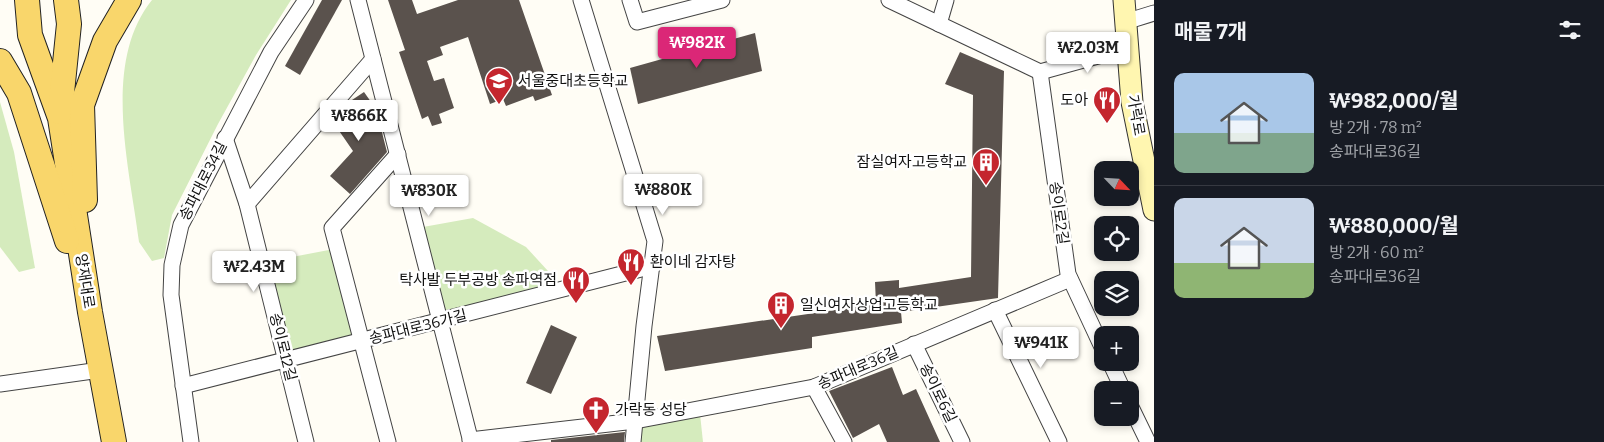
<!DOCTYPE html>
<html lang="ko">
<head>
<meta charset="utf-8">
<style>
	body { margin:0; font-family:Bitter,"Noto Sans KR",serif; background:#242831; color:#f1f3f6; height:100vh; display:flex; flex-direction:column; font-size:19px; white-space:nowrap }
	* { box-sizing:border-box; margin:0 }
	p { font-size:16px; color:#9ea1a6 }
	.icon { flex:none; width:28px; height:28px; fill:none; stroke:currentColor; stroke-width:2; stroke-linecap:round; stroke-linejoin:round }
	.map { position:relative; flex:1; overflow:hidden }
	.side { display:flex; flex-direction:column; background:#171b24; width:450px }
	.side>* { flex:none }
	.needle { width:32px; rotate:115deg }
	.controls { position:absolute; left:1094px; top:161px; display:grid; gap:10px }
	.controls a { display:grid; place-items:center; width:45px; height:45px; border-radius:10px; background:#171b24; box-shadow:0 2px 8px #0003; font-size:25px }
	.price { position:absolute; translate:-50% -42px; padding:0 11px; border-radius:5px; background:#fff; color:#222; font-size:16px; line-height:32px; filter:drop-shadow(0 1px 2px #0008) }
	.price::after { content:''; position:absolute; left:50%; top:30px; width:15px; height:11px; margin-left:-8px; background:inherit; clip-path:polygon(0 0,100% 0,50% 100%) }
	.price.active { background:#db2777; color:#fff }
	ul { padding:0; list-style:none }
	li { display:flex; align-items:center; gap:15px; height:125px; padding:0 20px }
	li+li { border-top:1px solid #363941 }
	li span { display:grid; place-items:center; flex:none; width:140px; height:100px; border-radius:10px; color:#555 }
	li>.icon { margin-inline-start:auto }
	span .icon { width:60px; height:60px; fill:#fffc; stroke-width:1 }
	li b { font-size:21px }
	h2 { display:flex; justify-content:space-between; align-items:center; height:60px; padding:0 20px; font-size:21px }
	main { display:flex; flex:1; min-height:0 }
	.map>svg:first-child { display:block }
	.green { fill:#d5ebbd }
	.building { fill:#5a524d }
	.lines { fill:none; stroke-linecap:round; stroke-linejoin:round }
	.street-casing { stroke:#444; stroke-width:17 }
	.secondary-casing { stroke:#333; stroke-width:23 }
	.primary-casing { stroke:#222; stroke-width:26 }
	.street { stroke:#fff; stroke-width:15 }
	.secondary { stroke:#fff6b0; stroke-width:21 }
	.primary { stroke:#f9d66b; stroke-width:24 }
	.labels { text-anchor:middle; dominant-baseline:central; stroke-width:5; stroke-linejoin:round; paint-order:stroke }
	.poi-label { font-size:15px; fill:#111; stroke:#fff; text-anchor:start }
	.street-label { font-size:15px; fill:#111; stroke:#fff }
</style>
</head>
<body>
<main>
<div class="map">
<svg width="1154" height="442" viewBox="0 0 1154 442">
	<rect width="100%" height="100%" fill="#fffdf5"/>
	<g class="green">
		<path d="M152 0H291L256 55 218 124 172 215 164 258 152 261 139 242C130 169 101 63 152 0Z"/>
		<polygon points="0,102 14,152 35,268 19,272 0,247"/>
		<polygon points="473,218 526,247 559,283 445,313 423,227"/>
		<polygon points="334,249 357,338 290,355 266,262"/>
		<polygon points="700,414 703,442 640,442 642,424"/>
	</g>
	<g class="building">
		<polygon points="322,0 342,0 300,75 285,66"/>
		<polygon points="388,0 412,0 417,14 458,0 519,0 552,95 535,101 533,96 506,106 503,99 490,104 468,37 440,47 443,55 427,61 434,81 444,78 454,108 439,114 442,123 432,126 428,116 422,119 399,52 405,50"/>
		<polygon points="755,33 762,71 638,104 630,68"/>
		<polygon points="960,52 1004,71 998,298 901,312 902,323 812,337 812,348 665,371 657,336 876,304 875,282 899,280 899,288 971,277 973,95 945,84"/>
		<polygon points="364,92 376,109 387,152 350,194 330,176 353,151 333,122 352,100"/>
		<polygon points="551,325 577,337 551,394 526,383"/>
		<polygon points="892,367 903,395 916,389 940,442 887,442 879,424 853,438 829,391"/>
		<polygon points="625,432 624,442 551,442 551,440"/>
	</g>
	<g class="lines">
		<g class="street-casing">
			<g id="street">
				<polyline points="358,0 471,442"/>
				<polyline points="581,0 655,241 644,326 633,442"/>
				<polyline points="630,0 637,22 722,0"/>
				<polyline points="889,0 1040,72"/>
				<polyline points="1125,22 1154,13"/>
				<polyline points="939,24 946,0"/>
				<polyline points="1040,72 1068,274 1102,347"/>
				<polyline points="1040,72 1127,48"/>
				<polyline points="225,138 247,204 306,442"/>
				<polyline points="247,204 373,59"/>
				<polyline points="995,310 1059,442"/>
				<polyline points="914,344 962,442"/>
				<polyline points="1110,362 1123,390"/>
				<polyline points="0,384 100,370"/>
				<polyline points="183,386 653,266"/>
				<polyline points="814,387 844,442"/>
				<polyline points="1130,405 1148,442"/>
				<polyline points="470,440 635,421 814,387 1070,279"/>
				<polyline points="191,442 171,295 172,265 181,225 271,52 306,0"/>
				<polyline points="388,442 332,228 398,154"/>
			</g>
		</g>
		<g class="secondary-casing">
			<polyline id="secondary" points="1124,0 1132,102 1154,210"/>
		</g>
		<g class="primary-casing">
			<g id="primary">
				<polyline points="27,0 30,35 60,118 90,312 114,442"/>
				<polyline points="0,61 19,93 67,241"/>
				<polyline points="60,112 69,24 66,0"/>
				<polyline points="85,200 82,105 105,41 129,0"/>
			</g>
		</g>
		<use href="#street" class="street"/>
		<use href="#secondary" class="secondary"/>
		<use href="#primary" class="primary"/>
	</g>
	<defs>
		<g id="school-pin" transform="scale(1.4375)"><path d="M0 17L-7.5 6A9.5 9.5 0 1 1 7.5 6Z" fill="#c4262e" stroke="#fff"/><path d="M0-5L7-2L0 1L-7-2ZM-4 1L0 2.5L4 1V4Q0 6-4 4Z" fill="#fff"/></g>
		<g id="restaurant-pin" transform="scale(1.4375)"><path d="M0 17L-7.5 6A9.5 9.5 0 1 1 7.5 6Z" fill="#c4262e" stroke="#fff"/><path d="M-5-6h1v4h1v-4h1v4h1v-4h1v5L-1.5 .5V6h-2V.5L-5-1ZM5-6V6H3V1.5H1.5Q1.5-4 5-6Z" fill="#fff"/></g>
		<g id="building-pin" transform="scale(1.4375)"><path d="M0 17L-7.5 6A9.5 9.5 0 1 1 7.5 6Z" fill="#c4262e" stroke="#fff"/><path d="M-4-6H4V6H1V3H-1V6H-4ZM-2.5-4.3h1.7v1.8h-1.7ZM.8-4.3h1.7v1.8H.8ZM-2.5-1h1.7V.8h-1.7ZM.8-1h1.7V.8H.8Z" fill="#fff"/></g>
		<g id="church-pin" transform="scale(1.4375)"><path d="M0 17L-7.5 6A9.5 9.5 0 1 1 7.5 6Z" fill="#c4262e" stroke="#fff"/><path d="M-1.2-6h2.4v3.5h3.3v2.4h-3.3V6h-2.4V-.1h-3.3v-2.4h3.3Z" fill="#fff"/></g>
	</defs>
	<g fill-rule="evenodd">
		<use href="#school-pin" x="499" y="81"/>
		<use href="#restaurant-pin" x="1107" y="100"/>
		<use href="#building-pin" x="986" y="162"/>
		<use href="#restaurant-pin" x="631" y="262"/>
		<use href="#restaurant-pin" x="576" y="280"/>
		<use href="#building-pin" x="781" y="305"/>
		<use href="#church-pin" x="596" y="410"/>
	</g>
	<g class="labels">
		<g class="poi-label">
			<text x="518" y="81">서울중대초등학교</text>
			<text x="1088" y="100" text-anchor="end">도아</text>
			<text x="967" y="162" text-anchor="end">잠실여자고등학교</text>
			<text x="650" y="262">환이네 감자탕</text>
			<text x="557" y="280" text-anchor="end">탁사발 두부공방 송파역점</text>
			<text x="800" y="305">일신여자상업고등학교</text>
			<text x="615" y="410">가락동 성당</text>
		</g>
		<g class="street-label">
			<text transform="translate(1136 115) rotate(80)">가락로</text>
			<text transform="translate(203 181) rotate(-63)">송파대로34길</text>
			<text transform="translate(1059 213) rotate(82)">송이로2길</text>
			<text transform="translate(85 281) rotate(81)">양재대로</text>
			<text transform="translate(418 327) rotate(-14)">송파대로36가길</text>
			<text transform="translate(283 347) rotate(76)">송이로12길</text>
			<text transform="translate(858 368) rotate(-23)">송파대로36길</text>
			<text transform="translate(938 393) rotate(64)">송이로6길</text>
		</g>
	</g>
</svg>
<div class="controls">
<a><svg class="needle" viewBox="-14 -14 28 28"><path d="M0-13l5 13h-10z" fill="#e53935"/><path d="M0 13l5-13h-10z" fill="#9ea1a6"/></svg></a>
<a><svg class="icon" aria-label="locate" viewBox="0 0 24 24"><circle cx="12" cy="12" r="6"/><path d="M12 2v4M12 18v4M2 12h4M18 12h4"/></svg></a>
<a><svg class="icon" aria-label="layers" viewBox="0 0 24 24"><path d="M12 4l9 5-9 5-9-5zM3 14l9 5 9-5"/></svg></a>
<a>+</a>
<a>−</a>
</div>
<b class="price active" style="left:697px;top:69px">₩982K</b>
<b class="price" style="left:1088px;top:74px">₩2.03M</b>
<b class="price" style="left:359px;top:142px">₩866K</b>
<b class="price" style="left:663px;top:216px">₩880K</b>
<b class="price" style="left:429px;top:217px">₩830K</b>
<b class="price" style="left:254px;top:293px">₩2.43M</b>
<b class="price" style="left:1041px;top:369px">₩941K</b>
</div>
<section class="side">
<h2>매물 7개<svg class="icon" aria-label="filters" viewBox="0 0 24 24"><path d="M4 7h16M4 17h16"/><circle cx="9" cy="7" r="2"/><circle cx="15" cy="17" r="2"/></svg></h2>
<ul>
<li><span style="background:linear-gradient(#a9c7e8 60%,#7fa58c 0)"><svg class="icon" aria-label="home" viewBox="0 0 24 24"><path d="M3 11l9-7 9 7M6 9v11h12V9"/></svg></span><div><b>₩982,000/월</b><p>방 2개 · 78 m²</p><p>송파대로36길</p></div></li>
<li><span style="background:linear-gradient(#c9d6e8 65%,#8fb573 0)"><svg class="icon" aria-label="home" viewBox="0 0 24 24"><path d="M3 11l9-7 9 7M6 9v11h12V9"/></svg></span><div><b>₩880,000/월</b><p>방 2개 · 60 m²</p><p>송파대로36길</p></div></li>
</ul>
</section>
</main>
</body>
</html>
